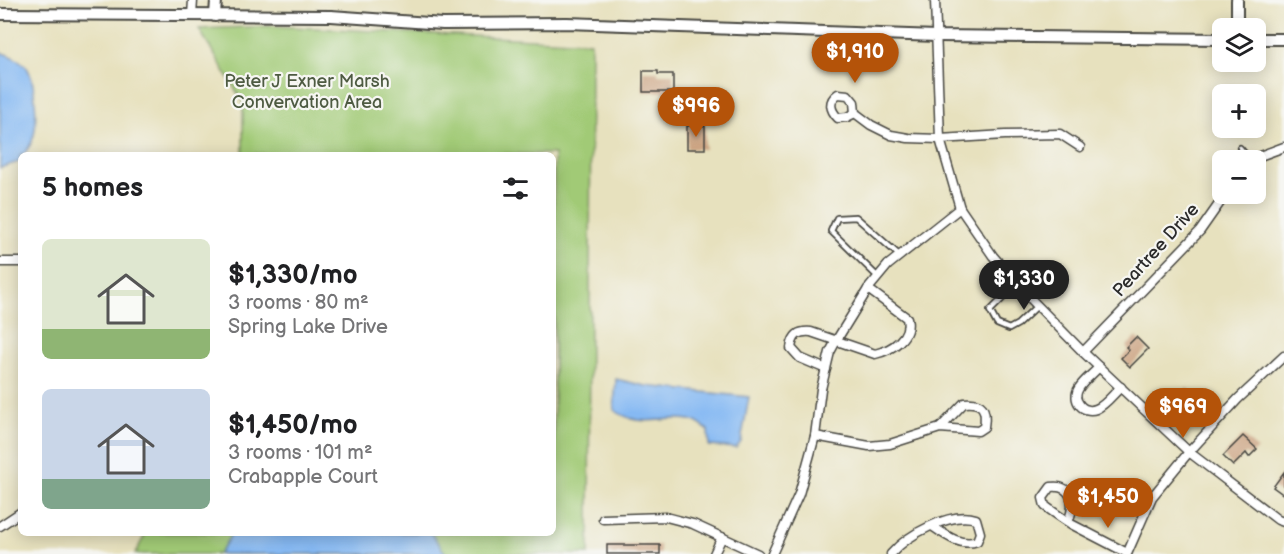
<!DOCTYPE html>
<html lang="en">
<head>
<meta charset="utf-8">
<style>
	body { margin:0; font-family:"Balsamiq Sans",sans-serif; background:#f6f6f6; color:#202124; height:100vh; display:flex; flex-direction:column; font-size:22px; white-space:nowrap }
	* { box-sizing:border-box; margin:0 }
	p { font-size:20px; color:#757577 }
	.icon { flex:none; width:33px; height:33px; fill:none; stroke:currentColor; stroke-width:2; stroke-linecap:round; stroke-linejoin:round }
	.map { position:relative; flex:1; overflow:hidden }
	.drawer { position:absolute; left:18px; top:152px; width:538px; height:384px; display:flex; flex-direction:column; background:#fff; border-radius:9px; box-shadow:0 3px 15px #0003 }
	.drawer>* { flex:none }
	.controls { position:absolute; left:1212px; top:18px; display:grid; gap:12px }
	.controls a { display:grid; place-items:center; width:54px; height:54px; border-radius:9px; background:#fff; box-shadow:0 3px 15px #0003; font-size:30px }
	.price { position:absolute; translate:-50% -51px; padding:0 14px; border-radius:21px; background:#b45309; color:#fff; font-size:20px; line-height:39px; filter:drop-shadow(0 2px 3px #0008) }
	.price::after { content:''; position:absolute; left:50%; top:36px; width:18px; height:14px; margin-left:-9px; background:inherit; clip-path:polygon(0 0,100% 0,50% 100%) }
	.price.selected { background:#222; color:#fff }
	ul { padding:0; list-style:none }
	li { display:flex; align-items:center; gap:18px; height:150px; padding:0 24px }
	li span { display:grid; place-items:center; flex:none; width:168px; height:120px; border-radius:9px; color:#555 }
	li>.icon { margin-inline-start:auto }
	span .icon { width:72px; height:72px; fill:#fffc; stroke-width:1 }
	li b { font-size:26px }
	h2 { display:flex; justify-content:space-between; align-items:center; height:72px; padding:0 24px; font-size:26px }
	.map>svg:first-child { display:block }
	.green { fill:#a1ca76; stroke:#667a50; stroke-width:1.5 }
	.water { fill:#86b9f3; stroke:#58728f; stroke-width:1.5 }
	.building { fill:#cca483 }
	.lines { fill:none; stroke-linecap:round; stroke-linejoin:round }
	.service-casing { stroke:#474641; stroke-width:8 }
	.minor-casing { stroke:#474641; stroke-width:11 }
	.tertiary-casing { stroke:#474641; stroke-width:14 }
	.service { stroke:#fff; stroke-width:4.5 }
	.minor { stroke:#fff; stroke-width:8 }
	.tertiary { stroke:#fff; stroke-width:10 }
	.labels { text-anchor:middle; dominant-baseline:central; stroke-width:4.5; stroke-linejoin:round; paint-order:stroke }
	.park-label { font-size:18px; fill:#4e5b42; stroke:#f6f6f2 }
	.street-label { font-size:18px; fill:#2b2b2b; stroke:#f6f6f2 }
</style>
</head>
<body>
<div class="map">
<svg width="1284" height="554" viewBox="0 0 1284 554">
	<rect width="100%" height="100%" fill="#f6f6f2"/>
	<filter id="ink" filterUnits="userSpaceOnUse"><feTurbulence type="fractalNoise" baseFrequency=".0167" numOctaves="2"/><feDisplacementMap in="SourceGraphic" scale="12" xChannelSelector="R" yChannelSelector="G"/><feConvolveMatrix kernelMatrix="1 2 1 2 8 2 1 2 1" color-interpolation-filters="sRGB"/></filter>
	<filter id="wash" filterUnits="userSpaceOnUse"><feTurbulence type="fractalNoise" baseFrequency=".008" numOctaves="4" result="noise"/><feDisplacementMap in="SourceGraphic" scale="24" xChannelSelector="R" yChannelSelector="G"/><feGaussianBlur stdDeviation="1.35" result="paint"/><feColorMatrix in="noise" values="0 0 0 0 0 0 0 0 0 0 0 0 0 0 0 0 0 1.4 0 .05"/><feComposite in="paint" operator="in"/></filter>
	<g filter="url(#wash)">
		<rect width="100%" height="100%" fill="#e7e1be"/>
		<polygon class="green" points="272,26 591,42 589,554 135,554 146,533 554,532 554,154 243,154 243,102 199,29"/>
		<g class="water">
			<path d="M0 52C9 55 18 59 25 65 36 77 38 123 33 138 32 144 27 150 24 154H21L19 162 0 168Z"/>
			<path d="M616 379 646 386 749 397 741 442 736 448 709 446 708 430C702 426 696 421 690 420 660 415 643 430 614 410Z"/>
			<polygon points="232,533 431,533 446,554 219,554"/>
		</g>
		<g id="blocks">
			<g class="building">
				<polygon points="643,71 658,71 658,74 673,74 673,92 643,92"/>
				<rect x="687" y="126" width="18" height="23"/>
				<polygon points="1136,337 1148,349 1130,367 1121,358 1129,350 1126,347"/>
				<polygon points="1187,388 1196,397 1189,405 1192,408 1183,419 1169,407"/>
				<polygon points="1243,436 1257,449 1249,457 1246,453 1233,466 1223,456"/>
				<polygon points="1284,472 1284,495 1273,487"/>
				<rect x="607" y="545" width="53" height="9"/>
			</g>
		</g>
	</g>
	<g filter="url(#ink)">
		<use href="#blocks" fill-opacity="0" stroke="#474641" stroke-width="1.5"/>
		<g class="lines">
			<g class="service-casing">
				<g id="service">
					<polyline points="1240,148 1250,160"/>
					<polyline points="878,277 831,231 837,218 856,217 900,256"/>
					<polyline points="1017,284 990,311 997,324 1009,329 1018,324 1037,306"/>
				</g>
			</g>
			<g class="minor-casing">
				<g id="minor">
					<polyline points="935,0 940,139 960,208 993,256 1026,294 1083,352 1189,452 1278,520 1284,522"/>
					<polyline points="192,16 193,0"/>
					<path d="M855 113 847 117 838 118C830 110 828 101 838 94L848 95 854 102 855 113 871 125 891 135 908 138 940 139 1005 135 1060 134 1080 147"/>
					<polyline points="1249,160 1284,147"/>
					<polyline points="0,262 21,262"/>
					<polyline points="1083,352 1200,231 1226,194"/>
					<path d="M1099 367C1093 374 1084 380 1079 388 1071 400 1083 414 1096 409 1106 405 1113 394 1121 387"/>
					<path d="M826 369 800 358 791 348C793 335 798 331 811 332L875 354C892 350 912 337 907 318L868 289"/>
					<path d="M815 436 869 446 890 444 940 428 978 431 984 427C987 409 983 401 964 403L940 428"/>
					<polyline points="603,519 666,517 693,524 758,554"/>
					<path d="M1068 522C1075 506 1074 484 1051 487L1043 498 1045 506C1053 512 1062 518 1071 524L1127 553"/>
					<polyline points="0,526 21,512"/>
					<polyline points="714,554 722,537"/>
					<polyline points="772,554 799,494 815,436 821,389 830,352 836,341 868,289 888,265 960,208"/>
					<path d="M891 554C907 535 950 511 976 519L980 533 977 541C961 547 945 535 932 526"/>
					<polyline points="1127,554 1152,497 1189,452 1238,399 1284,356"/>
				</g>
			</g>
			<g class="tertiary-casing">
				<g id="tertiary">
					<polyline points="1237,0 1237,28"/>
					<polyline points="0,14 331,16 443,24 567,23 937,36 1222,39"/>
					<polyline points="215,16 216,0"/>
					<polyline points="1256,39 1284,39"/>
				</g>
			</g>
			<use href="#service" class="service"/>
			<use href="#minor" class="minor"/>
			<use href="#tertiary" class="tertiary"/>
		</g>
	</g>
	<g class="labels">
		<g class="park-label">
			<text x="307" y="81">Peter J Exner Marsh<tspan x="307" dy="21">Convervation Area</tspan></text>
		</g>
		<g class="street-label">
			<text transform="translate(1156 250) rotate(-48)">Peartree Drive</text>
		</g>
	</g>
</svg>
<div class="controls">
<a><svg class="icon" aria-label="layers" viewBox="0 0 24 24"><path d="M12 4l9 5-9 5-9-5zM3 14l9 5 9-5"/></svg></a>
<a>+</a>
<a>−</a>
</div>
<b class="price" style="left:855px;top:84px">$1,910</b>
<b class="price" style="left:696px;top:138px">$996</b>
<b class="price selected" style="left:1024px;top:311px">$1,330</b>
<b class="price" style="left:1183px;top:439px">$969</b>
<b class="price" style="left:1108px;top:529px">$1,450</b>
<section class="drawer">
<h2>5 homes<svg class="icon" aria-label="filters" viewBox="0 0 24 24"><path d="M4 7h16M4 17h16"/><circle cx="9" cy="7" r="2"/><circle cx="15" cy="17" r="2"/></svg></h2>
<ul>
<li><span style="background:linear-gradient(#dfe7d0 75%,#8fb573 0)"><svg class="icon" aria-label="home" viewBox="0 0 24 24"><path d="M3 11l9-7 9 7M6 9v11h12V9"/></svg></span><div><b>$1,330/mo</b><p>3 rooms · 80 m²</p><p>Spring Lake Drive</p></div></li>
<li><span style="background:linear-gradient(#c9d6e8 75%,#7fa58c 0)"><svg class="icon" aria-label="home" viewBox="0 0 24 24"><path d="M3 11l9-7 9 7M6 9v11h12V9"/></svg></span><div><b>$1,450/mo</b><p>3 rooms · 101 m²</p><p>Crabapple Court</p></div></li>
</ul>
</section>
</div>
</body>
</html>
